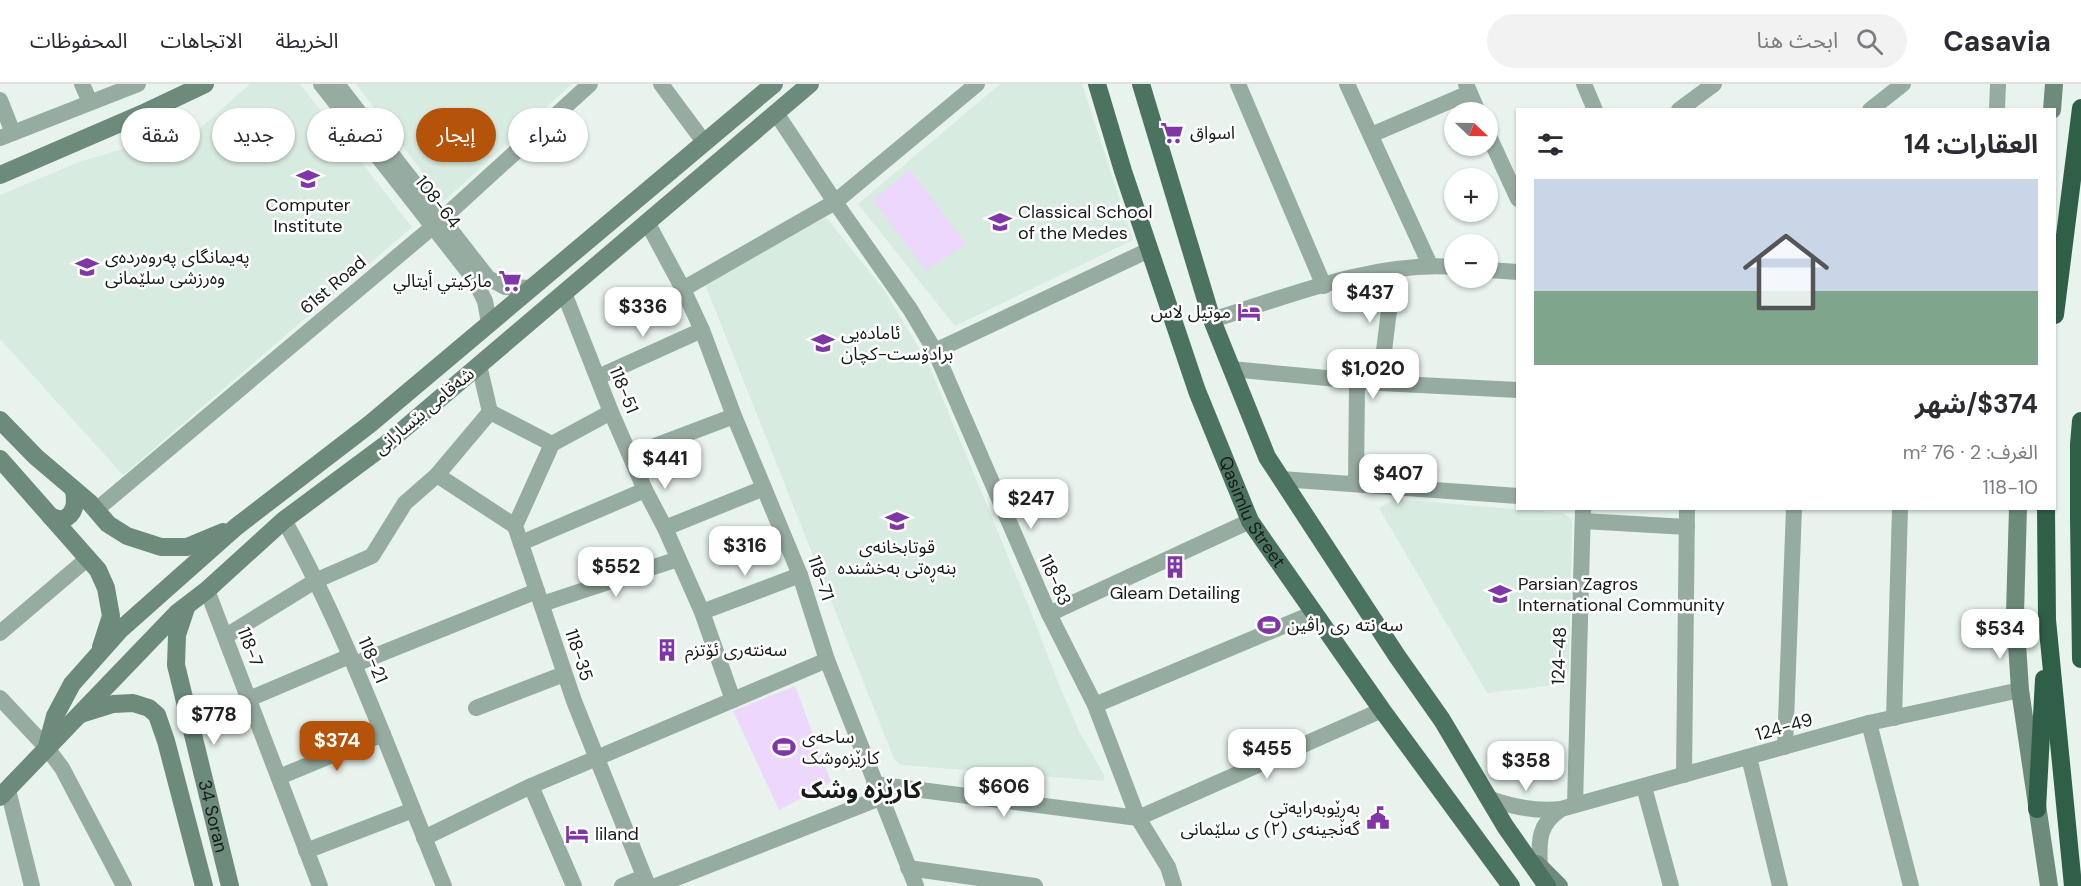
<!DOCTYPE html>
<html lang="ar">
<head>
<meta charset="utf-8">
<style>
	body { margin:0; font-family:"DM Sans","Noto Sans Arabic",sans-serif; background:#f2f2f3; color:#2b2b33; direction:rtl; height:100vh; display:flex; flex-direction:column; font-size:22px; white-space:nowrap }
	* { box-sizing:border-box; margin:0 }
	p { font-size:20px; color:#7c7c81 }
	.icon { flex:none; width:33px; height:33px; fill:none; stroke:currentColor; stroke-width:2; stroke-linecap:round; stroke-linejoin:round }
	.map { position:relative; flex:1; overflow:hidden; direction:ltr }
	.details { position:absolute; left:1516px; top:24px; width:540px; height:402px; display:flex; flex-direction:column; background:#fff; border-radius:0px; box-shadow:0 2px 4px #0004; direction:rtl }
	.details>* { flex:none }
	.guide { position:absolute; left:18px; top:24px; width:570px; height:54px; direction:rtl; display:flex; gap:12px }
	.needle { width:39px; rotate:112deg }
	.buttons { position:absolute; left:1444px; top:18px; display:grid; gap:12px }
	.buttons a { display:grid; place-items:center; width:54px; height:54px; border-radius:50%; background:#fff; box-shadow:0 2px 4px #0004; font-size:30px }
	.price { position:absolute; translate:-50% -51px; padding:0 14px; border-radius:12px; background:#fff; color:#222; font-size:20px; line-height:39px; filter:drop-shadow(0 2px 3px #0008) }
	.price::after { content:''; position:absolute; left:50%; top:36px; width:18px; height:14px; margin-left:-9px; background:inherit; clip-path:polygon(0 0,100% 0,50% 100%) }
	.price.current { background:#b45309; color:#fff }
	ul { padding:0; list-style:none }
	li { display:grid; align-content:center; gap:12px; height:318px; padding:0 18px }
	li span { display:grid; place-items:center; height:186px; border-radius:0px; color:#555 }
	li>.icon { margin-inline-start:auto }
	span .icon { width:108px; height:108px; fill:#fffc; stroke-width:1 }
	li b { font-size:26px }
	h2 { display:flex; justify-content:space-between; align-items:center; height:72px; padding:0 18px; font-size:26px }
	.chip { padding:0 21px; border-radius:27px; background:#fff; box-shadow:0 2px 4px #0004; font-size:21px; line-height:54px }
	.chip.current { background:#b45309; color:#fff }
	header { display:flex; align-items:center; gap:36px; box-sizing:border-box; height:84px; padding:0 30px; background:#fff; border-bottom:2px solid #e1e1e2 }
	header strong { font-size:28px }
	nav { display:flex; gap:33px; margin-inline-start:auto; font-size:21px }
	.search { width:420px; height:54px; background:#f2f2f3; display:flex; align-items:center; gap:15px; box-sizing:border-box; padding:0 21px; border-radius:33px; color:#7c7c81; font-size:22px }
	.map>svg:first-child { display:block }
	.built { fill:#d8ebe0 }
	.pitch { fill:#edd7fd }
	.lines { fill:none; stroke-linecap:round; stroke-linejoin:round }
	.street { stroke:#97aca0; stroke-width:16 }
	.secondary { stroke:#6c8b7a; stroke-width:18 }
	.primary { stroke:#4c735f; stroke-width:18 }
	.highway { stroke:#305f48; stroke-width:18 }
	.labels { text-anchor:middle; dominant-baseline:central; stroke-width:5; stroke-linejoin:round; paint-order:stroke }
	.poi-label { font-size:18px; fill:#171b19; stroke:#fff; text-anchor:start }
	.street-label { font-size:18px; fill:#171b19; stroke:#fff }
	.district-label { font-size:24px; font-weight:bold; fill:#171b19; stroke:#fff }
</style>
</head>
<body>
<header>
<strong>Casavia</strong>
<div class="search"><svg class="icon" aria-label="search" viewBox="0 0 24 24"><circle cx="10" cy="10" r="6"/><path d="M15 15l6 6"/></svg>ابحث هنا</div>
<nav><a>الخريطة</a><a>الاتجاهات</a><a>المحفوظات</a></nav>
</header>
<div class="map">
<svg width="2081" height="802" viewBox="0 0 2081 802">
	<rect width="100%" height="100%" fill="#e8f3ed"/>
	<g class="built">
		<polygon points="250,0 300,0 412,143 123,391 0,255 0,111 79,78 184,47 193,41 198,46"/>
		<polygon points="356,0 572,0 444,117"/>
		<polygon points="1000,0 1082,0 1133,156 955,242 858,120"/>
		<polygon points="826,133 884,206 928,279 1029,523 1058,598 1078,645 1104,691 1104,697 901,681 894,675 705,200"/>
		<polygon points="1395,415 1563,429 1572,435 1569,585 1565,600 1487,609 1379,424"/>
	</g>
	<g class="pitch">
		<polygon points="910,86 966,160 926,187 873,116"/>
		<polygon points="795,602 831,698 779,726 733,627"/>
	</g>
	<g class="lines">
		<g class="street">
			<polyline points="82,0 90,18"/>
			<polyline points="321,0 474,195 485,217 489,239"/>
			<polyline points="337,0 488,194 505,203 532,204"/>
			<polyline points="661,0 704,58"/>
			<polyline points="1238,0 1324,202"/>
			<polyline points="1347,0 1430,181"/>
			<polyline points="1466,0 1478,28"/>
			<polyline points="1584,0 1595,26"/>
			<polyline points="0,16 13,49"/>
			<polyline points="1679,26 1714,0"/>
			<polyline points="1870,26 1903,0"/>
			<polyline points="1997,26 1998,0"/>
			<polyline points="776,29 835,118 910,225 935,267 1049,530 1095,621 1138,734 1168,783 1174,802"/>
			<polyline points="1488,50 1518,115"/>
			<polyline points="1371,51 1469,9"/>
			<polyline points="0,54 138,0"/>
			<polyline points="647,138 683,205 702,246 734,332 800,491 827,576 916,802"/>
			<polyline points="1488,186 1518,188"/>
			<polyline points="683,205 835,118 977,0"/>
			<polyline points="564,209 611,328 645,406 665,444 702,528 733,616"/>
			<path d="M1212 236C1288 212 1374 177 1455 183"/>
			<polyline points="935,267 1149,166"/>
			<polyline points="479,281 490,328 552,360 515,442 574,617 648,802"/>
			<polyline points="1231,285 1380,299 1518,306"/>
			<polyline points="598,293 702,246"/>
			<polyline points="1380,299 1394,186"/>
			<polyline points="552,360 611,328"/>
			<polyline points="631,371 734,332"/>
			<polyline points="437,391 515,442"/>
			<polyline points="1281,395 1518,412"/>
			<polyline points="1356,400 1357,297"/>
			<polyline points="96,426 442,135 590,0"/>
			<path d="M284 436C349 553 393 679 444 802"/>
			<polyline points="1583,437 1687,443"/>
			<polyline points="665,444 764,404"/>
			<polyline points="521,459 645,406"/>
			<polyline points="207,506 320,802"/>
			<polyline points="542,520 678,475"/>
			<polyline points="702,528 800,491"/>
			<polyline points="1049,530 1250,437"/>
			<polyline points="0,549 87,475"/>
			<polyline points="226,552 315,497 372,472 405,419 437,391 490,328"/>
			<polyline points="355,580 537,507"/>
			<polyline points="0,614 47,664 62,684 124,802"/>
			<polyline points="249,615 350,572"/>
			<polyline points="1095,621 1314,529"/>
			<polyline points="476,624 564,590"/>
			<polyline points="1894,634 1900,424"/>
			<polyline points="1869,639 1911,802"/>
			<polyline points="1785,663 1794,424"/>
			<polyline points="1749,673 1780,802"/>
			<polyline points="1684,691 1687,424"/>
			<polyline points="279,693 383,650"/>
			<polyline points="874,700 1138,734 1382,626"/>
			<polyline points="531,702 574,802"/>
			<polyline points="1644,703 1671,802"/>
			<polyline points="8,706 32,802"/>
			<path d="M1488 714C1512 723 1535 728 1561 725L1869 639 2020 606"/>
			<polyline points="1575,721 1583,424"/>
			<polyline points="424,754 531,702 827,576"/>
			<polyline points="306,767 413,726"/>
			<polyline points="908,784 1035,802"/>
			<path d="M1540 792C1540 763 1534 743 1561 725"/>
			<polyline points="622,802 644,793"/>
			<polyline points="656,802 880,714"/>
		</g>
		<g class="secondary">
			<polyline points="2052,26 2054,0"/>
			<polyline points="0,91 146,28 205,0"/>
			<polyline points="0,336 36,373 89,418 108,440 127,452 161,463 187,463 223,448"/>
			<polyline points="0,375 98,486 106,504 111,532 101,563"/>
			<polyline points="2018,424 2015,529 2020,606 2049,802"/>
			<path d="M51 433 62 436C76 430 76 419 74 406"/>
			<path id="s1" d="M186 524 177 551 176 581 230 802"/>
			<polyline points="81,630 113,620 133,619 149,624 157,631 166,657 204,802"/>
			<polyline points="47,662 55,632 72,600 120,546 236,443 370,340 774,0"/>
			<polyline points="0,713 177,529 207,506 284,436 385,361 810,0"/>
			<polyline points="1537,780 1559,802"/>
		</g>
		<g class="primary">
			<path id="s2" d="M1097 0 1123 87 1197 307 1250 437 1382 626 1511 802"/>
			<polyline points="1141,0 1212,236 1267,373 1397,572 1442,636 1505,742 1547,802"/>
		</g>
		<g class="highway">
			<polyline points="2055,231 2081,24"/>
			<polyline points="2081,337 2079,360 2079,435 2081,575"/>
			<polyline points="2046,424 2047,536 2073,802"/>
			<polyline points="2037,725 2044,595"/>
		</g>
	</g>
	<defs>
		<g id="supermarket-bare" transform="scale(1.8)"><path d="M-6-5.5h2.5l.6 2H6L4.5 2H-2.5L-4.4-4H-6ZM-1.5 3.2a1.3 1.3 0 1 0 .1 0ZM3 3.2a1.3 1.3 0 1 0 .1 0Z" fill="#8136a8" stroke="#fff" stroke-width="2.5" paint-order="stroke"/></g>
		<g id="university-bare" transform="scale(1.8)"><path d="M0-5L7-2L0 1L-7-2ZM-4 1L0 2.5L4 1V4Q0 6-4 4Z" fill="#8136a8" stroke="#fff" stroke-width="2.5" paint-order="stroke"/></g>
		<g id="school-bare" transform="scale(1.8)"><path d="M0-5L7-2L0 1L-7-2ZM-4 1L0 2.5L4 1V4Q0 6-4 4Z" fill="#8136a8" stroke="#fff" stroke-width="2.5" paint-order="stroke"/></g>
		<g id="hotel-bare" transform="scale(1.8)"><path d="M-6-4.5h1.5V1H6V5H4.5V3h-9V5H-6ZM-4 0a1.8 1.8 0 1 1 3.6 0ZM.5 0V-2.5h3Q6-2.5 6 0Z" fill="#8136a8" stroke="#fff" stroke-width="2.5" paint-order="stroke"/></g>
		<g id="building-bare" transform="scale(1.8)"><path d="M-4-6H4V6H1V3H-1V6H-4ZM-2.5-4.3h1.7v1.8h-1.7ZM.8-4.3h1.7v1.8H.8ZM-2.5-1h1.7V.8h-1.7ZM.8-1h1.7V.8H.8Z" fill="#8136a8" stroke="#fff" stroke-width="2.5" paint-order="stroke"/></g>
		<g id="stadium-bare" transform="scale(1.8)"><path d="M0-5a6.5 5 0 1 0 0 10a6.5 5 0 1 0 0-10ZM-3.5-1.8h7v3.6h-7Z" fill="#8136a8" stroke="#fff" stroke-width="2.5" paint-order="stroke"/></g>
		<g id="civic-bare" transform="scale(1.8)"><path d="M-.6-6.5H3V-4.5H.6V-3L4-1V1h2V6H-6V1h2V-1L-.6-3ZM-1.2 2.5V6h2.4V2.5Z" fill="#8136a8" stroke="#fff" stroke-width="2.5" paint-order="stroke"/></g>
	</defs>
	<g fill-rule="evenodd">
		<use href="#supermarket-bare" x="1172" y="49"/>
		<use href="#university-bare" x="308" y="95"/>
		<use href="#school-bare" x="1000" y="138"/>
		<use href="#university-bare" x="87" y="183"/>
		<use href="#supermarket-bare" x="510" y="197"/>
		<use href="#hotel-bare" x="1249" y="228"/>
		<use href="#school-bare" x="823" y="259"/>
		<use href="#school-bare" x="897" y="437"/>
		<use href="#building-bare" x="1175" y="483"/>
		<use href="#school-bare" x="1500" y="510"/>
		<use href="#stadium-bare" x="1269" y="541"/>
		<use href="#building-bare" x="667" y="566"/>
		<use href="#stadium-bare" x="784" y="663"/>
		<use href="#civic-bare" x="1378" y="734"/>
		<use href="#hotel-bare" x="577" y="750"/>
	</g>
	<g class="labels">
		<g class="poi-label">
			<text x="1190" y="49">اسواق</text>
			<text x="308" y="121" text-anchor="middle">Computer<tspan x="308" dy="21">Institute</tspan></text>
			<text x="1018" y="128">Classical School<tspan x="1018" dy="21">of the Medes</tspan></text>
			<text x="105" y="173">پەیمانگای پەروەردەی<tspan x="105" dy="21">وەرزشی سلێمانی</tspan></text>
			<text x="492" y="197" text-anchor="end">مارکيتي أيتالي</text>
			<text x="1231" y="228" text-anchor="end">موتيل لاس</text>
			<text x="841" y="249">ئامادەیی<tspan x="841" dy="21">برادۆست-کچان</tspan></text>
			<text x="897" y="463" text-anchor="middle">قوتابخانەی<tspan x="897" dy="21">بنەڕەتی بەخشندە</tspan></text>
			<text x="1518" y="500">Parsian Zagros<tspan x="1518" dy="21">International Community</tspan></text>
			<text x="1175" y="509" text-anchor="middle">Gleam Detailing</text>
			<text x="1287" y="541">سه نته رى راڤين</text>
			<text x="685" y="566">سەنتەری ئۆتزم</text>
			<text x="802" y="653">ساحه‌ی<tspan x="802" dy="21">کارێزه‌وشک</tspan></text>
			<text x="1360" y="724" text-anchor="end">بەڕێوبەرایەتی<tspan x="1360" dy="21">گەنجینەی (۲) ی سلێمانی</tspan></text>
			<text x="595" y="750">liland</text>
		</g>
		<g class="street-label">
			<text transform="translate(438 118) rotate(52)">108-64</text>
			<text transform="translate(333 201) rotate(-40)">61st Road</text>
			<text transform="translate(624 306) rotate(68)">118-51</text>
			<text transform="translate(424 327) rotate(-40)">شەقامی بێسارانی</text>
			<text stroke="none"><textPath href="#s2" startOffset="456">Qasimlu Street</textPath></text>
			<text transform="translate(821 494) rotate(71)">118-71</text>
			<text transform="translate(1055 496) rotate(66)">118-83</text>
			<text transform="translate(250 563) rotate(69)">118-7</text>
			<text transform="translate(579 571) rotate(72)">118-35</text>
			<text transform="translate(1559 572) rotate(-88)">124-48</text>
			<text transform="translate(373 576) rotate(67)">118-21</text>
			<text transform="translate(1784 643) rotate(-16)">124-49</text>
			<text stroke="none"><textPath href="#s1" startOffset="214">34 Soran</textPath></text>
		</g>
		<g class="district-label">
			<text x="861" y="705">کارێزە وشک</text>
		</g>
	</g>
</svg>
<div class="buttons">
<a><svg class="needle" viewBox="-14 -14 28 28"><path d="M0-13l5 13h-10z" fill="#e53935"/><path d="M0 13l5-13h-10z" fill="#7c7c81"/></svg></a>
<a>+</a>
<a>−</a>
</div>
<b class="price" style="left:1370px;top:240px">$437</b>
<b class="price" style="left:643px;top:254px">$336</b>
<b class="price" style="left:1373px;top:316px">$1,020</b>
<b class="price" style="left:665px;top:406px">$441</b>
<b class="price" style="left:1398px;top:421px">$407</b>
<b class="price" style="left:1031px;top:446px">$247</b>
<b class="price" style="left:745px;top:493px">$316</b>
<b class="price" style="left:616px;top:514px">$552</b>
<b class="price" style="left:2000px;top:576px">$534</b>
<b class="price" style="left:214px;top:662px">$778</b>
<b class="price current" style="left:337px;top:688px">$374</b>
<b class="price" style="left:1267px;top:696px">$455</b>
<b class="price" style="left:1526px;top:708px">$358</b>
<b class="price" style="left:1004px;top:734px">$606</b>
<div class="guide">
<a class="chip">شراء</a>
<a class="chip current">إيجار</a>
<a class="chip">تصفية</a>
<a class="chip">جديد</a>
<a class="chip">شقة</a>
</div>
<section class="details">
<h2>العقارات: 14<svg class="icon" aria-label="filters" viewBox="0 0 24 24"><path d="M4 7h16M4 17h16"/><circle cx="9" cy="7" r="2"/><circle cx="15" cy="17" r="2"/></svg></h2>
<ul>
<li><span style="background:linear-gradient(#c9d6e8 60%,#7fa58c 0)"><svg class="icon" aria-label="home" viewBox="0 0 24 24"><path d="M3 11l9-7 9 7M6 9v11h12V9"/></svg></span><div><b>$374/شهر</b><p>الغرف: 2 · 76 m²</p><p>118-10</p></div></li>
</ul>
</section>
</div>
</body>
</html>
